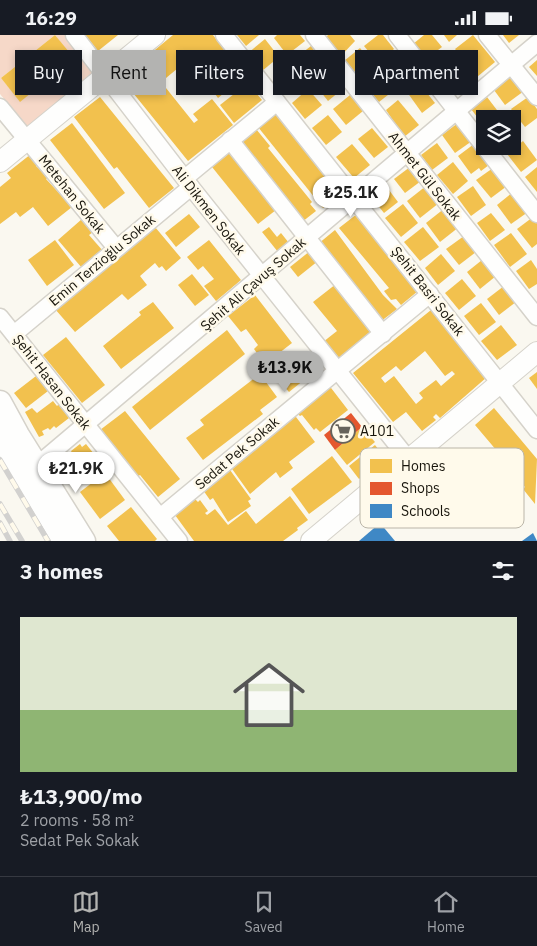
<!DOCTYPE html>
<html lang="en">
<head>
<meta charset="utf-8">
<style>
	body { margin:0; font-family:"IBM Plex Sans",sans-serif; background:#20242c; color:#f1f3f6; height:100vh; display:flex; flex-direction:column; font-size:19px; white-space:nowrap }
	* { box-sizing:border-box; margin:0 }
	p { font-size:16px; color:#9ea1a6 }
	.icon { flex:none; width:28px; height:28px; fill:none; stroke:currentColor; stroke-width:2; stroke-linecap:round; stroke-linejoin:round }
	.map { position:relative; height:506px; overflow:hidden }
	.side { display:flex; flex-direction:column; background:#171b24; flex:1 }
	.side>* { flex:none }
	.guide { position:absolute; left:15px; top:15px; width:508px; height:45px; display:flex; gap:10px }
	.fabs { position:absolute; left:476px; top:75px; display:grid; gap:10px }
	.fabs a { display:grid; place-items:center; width:45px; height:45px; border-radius:0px; background:#171b24; box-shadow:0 2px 8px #0003; font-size:25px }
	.price { position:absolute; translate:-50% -42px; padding:0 11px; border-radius:18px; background:#fff; color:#222; font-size:16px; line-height:32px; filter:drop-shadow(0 1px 2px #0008) }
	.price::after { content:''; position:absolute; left:50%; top:30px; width:15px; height:11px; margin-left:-8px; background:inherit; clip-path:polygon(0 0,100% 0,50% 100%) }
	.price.on { background:#b3b3b1; color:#111 }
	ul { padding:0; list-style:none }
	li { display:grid; align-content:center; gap:10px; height:265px; padding:0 20px }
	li+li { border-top:1px solid #363941 }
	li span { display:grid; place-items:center; height:155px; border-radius:0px; color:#555 }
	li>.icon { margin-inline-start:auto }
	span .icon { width:90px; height:90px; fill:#fffc; stroke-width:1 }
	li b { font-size:21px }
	h2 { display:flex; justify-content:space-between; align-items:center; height:60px; padding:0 20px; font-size:21px }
	.chip { padding:0 18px; border-radius:0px; background:#171b24; box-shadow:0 2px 8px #0003; font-size:18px; line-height:45px }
	.chip.on { background:#b3b3b1; color:#111 }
	.status { display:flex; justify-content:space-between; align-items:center; height:35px; padding:0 25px; background:#171b24; direction:ltr }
	.status svg { height:14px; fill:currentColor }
	.dock { display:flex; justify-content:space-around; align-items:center; height:70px; border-top:1px solid #363941; background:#171b24; font-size:14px; color:#9ea1a6 }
	.dock a { display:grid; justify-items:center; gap:2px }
	.dock .on { color:#b3b3b1 }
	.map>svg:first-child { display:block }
	.green { fill:#f6d8c8; fill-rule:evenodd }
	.homes { fill:#f2c14e; fill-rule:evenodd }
	.shops { fill:#e4572e }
	.schools { fill:#3f88c5 }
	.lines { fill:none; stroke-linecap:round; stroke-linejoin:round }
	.minor-casing { stroke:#d5d2ca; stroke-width:19 }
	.tertiary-casing { stroke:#d5d2ca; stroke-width:22 }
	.secondary-casing { stroke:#d5d2ca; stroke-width:25 }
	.minor { stroke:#fefefd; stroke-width:16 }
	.tertiary { stroke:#fefefd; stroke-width:20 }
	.secondary { stroke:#fefefd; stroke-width:22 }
	.rail-casing { stroke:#d2d1cf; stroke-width:5.5 }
	.rail { stroke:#fffaeb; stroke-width:4; stroke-dasharray:11; stroke-linecap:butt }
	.labels { text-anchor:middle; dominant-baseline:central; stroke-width:5; stroke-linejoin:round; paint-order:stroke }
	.street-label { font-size:14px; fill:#18150c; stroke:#fffaeb }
	.poi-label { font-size:14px; fill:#18150c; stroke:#fffaeb; text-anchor:start }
	.key { fill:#fffaeb; stroke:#bab5a8; stroke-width:1 }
	.key-label { font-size:14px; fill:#18150c }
</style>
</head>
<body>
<div class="status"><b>16:29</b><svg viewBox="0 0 49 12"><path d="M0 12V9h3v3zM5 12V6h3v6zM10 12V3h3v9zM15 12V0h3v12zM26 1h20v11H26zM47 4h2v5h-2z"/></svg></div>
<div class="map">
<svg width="537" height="506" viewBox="0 0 537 506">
	<rect width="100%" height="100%" fill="#faf8f0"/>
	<path class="green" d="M0 0H65L95 35 28 93 0 59ZM55 0 73 24 20 66 1 43Z"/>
	<g class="homes">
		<polygon points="55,0 74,23 20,67 1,43"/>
		<polygon points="85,0 118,0 98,16"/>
		<polygon points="173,0 213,0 245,41 218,63 189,24 166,43 162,37 149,48 154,54 162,48 194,88 198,85 193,79 212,64 233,90 188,126 121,43"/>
		<polygon points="237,0 259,0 246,11"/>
		<polygon points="277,0 300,0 305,6 287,20 274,3"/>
		<polygon points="328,0 350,0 355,6 340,22 325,3"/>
		<polygon points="378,0 383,0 394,14 378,28 364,11"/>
		<polygon points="424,0 432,0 442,12 425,25 413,9"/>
		<polygon points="444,0 457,0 449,7"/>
		<polygon points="473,0 495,27 477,42 455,14"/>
		<polygon points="503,0 519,0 509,8"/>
		<polygon points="265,4 279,22 262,36 248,18"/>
		<polygon points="311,11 324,28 307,42 293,25"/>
		<polygon points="360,13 373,29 357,42 344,26"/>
		<polygon points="537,25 537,41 529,32"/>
		<polygon points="286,28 301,47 283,61 272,47 278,43 274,38"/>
		<polygon points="330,33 345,52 328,66 313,47"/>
		<polygon points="378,37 393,56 379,67 364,49"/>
		<polygon points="512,41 524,56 505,70 494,55"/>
		<polygon points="248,48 262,65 234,88 220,70"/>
		<polygon points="419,48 435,68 422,78 407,57"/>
		<polygon points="308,54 322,70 305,84 292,68"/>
		<polygon points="350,60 363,76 346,90 333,74"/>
		<polygon points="100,62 174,153 149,173 117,132 114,134 74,82"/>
		<polygon points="487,62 500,79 493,84 485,84 484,91 471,74"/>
		<polygon points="528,62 537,74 537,83 525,92 511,74"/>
		<polygon points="398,65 419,90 404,102 386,75"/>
		<polygon points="277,77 341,158 323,173 258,92"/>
		<polygon points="328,80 342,97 326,110 312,93"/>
		<polygon points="72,88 125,158 104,174 50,105"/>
		<polygon points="458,88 472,106 455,118 442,100"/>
		<polygon points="372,93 388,112 374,123 358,104"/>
		<polygon points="256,94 270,111 268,113 312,167 310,169 316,176 302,187 239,108"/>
		<polygon points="523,106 537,125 521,137 507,119"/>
		<polygon points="437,108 448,123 432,135 421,120"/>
		<polygon points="352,109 370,130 354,143 336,122"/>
		<polygon points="474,109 489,130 481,136 479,133 471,139 458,121"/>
		<polygon points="232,116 276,175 258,189 212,132"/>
		<polygon points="31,119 39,129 36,131 49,142 46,144 72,172 48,191 33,172 20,182 16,177 0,189 0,152 11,143 7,138"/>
		<polygon points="453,127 468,146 453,159 437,140"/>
		<polygon points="410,132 421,146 405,158 394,144"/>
		<polygon points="537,132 537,157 525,142"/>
		<polygon points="493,133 507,151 491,163 476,145"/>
		<polygon points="386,151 398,167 384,178 372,163"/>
		<polygon points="426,151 439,168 420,183 407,166"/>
		<polygon points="473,151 486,170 471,181 457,162"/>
		<polygon points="513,157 528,177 511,189 497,170"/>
		<polygon points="403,169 418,188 401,202 385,183"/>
		<polygon points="445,173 459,192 440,207 426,188"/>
		<polygon points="491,178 505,195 490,206 477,188"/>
		<polygon points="189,179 200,192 176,212 165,198"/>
		<polygon points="357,179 418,256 401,270 396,264 391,265 384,256 389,253 339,193"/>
		<polygon points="533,182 537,187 537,209 532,213 517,194"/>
		<polygon points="82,184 93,197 89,200 103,216 82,233 58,205"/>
		<polygon points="155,192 181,223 166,236 162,231 159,233 155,228 140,241 147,250 128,265 122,259 75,297 55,274"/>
		<polygon points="269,192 277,202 281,198 289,208 278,217 262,197"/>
		<polygon points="423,192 439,212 420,226 404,207"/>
		<polygon points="335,195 383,260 397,274 380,287 318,209"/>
		<polygon points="511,198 527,219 510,232 494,210"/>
		<polygon points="464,201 476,217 459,230 446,214"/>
		<polygon points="55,205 74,230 47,251 28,225"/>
		<polygon points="209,205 241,245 216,266 204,251 214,244 203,231 198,235 187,222"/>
		<polygon points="310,216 318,226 298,242 290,232"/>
		<polygon points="441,219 455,236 438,250 425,233"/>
		<polygon points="482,225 496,241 480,254 467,237"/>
		<polygon points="531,225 537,234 537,249 529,254 516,236"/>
		<polygon points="192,239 209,260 195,271 178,250"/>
		<polygon points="462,244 476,261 459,275 445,258"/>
		<polygon points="336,249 375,298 338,327 323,307 337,296 313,267"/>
		<polygon points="504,251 516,267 499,280 487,264"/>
		<polygon points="255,260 292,308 265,329 254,314 258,310 246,294 241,297 228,281"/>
		<polygon points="153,267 174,293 121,334 103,311 141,280 139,277"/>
		<polygon points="481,268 496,287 479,300 464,281"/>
		<path d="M431 275 487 342 440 383 436 379 433 382 436 385 422 396 406 377 393 387 353 338ZM425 316 445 341 452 336 455 339 441 351 436 345 419 358 423 363 416 369 394 341 385 348 381 343 396 331 401 336Z"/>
		<polygon points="501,290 517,310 497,325 481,306"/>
		<polygon points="227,295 245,319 150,395 132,372"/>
		<polygon points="66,302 105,350 82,368 43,320"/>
		<polygon points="303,322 314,337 289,357 277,343"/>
		<polygon points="537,337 537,354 529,343"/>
		<polygon points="260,339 277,362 260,375 263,379 203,425 186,403 204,390 200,385"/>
		<polygon points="36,341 48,356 26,373 14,358"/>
		<polygon points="328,349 348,375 320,397 316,393 314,395 302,380 300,381 295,376"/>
		<polygon points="53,366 57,371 59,369 69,383 56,393 54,391 50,395 48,393 42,396 44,400 39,402 25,377 32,373 37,378"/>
		<polygon points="494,373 537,424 535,469 523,454 525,452 506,429 504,430 494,418 497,416 475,390"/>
		<polygon points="125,376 180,444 158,462 140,440 137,442 100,395"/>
		<polygon points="293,378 315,407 289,427 293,433 280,443 276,437 250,459 230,431 270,402 267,398"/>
		<polygon points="362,392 375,407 347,430 335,415"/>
		<polygon points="80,409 82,412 86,409 98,424 94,427 96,430 87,437 85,434 81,437 69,423 73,420 71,416"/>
		<polygon points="375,410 385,423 359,444 349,431"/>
		<polygon points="332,421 352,447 309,479 291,454"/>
		<polygon points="230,435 251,464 248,466 251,471 228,487 213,463 210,465 203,455"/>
		<polygon points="105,438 125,465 100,484 80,457"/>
		<polygon points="290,461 308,485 297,493 298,495 283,506 194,506 175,480 195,464 198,467 200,465 208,476 205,478 207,480 215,474 228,490 246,476 256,489"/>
		<polygon points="131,472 157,504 155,506 119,506 107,491"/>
	</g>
	<polygon class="shops" points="351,378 362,392 335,415 324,400"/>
	<g class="schools">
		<polygon points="380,488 395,506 359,506"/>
		<polygon points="533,498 537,506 522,506"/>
	</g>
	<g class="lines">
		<g class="minor-casing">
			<g id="minor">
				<polyline points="74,0 191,152 409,425"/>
				<polyline points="224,0 537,395"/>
				<polyline points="314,0 537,282"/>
				<polyline points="397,0 537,179"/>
				<polyline points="487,0 537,62"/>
				<polyline points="0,72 116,213"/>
				<polyline points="230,105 383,299"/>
				<polyline points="185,143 277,67"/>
				<polyline points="0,282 179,506"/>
				<polyline points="14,299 191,152"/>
				<polyline points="36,431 537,8"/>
				<polyline points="160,482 430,259"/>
			</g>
		</g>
		<g class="tertiary-casing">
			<g id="tertiary">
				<polyline points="0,127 155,0"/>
				<polyline points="311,506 537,317"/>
			</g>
		</g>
		<g class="secondary-casing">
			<g id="secondary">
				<polyline points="0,367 18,400 84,506"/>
				<polyline points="0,400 64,506"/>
			</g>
		</g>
		<use href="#minor" class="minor"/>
		<use href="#tertiary" class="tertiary"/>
		<use href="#secondary" class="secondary"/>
		<g class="rail-casing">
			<g id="rail">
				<polyline points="0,425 48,506"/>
				<polyline points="0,469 22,506"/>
				<polyline points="0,488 10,506"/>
			</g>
		</g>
		<use href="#rail" class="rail"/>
	</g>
	<defs>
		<g id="supermarket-ring" transform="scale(1.25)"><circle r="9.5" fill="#fffaeb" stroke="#67645c" stroke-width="1.5"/><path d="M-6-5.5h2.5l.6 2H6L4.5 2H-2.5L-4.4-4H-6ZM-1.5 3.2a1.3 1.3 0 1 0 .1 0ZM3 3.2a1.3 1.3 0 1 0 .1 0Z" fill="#67645c"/></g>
	</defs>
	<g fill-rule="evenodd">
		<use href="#supermarket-ring" x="343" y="396"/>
	</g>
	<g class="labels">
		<g class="street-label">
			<text transform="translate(425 141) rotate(52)">Ahmet Gül Sokak</text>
			<text transform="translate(72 159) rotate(51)">Metehan Sokak</text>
			<text transform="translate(209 175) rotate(52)">Ali Dikmen Sokak</text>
			<text transform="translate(102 225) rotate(-40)">Emin Terzioğlu Sokak</text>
			<text transform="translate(253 249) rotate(-41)">Şehit Ali Çavuş Sokak</text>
			<text transform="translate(428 256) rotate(52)">Şehit Basri Sokak</text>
			<text transform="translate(52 347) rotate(52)">Şehit Hasan Sokak</text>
			<text transform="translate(237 418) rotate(-40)">Sedat Pek Sokak</text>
		</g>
		<g class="poi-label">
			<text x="360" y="396">A101</text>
		</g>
	</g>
	<rect x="360" y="413" width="164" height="80" rx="8" class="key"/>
	<rect x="370" y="424" width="22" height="14" fill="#f2c14e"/>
	<rect x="370" y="447" width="22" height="13" fill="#e4572e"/>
	<rect x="370" y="469" width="22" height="14" fill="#3f88c5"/>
	<g class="key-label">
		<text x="401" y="436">Homes</text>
		<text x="401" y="458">Shops</text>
		<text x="401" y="481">Schools</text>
	</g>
</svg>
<div class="fabs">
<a><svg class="icon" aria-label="layers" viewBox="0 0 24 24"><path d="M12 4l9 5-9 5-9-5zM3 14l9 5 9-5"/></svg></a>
</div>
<b class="price" style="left:351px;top:183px">₺25.1K</b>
<b class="price on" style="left:285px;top:358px">₺13.9K</b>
<b class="price" style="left:76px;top:459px">₺21.9K</b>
<div class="guide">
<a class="chip">Buy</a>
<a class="chip on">Rent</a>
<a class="chip">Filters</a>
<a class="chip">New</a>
<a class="chip">Apartment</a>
</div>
</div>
<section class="side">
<h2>3 homes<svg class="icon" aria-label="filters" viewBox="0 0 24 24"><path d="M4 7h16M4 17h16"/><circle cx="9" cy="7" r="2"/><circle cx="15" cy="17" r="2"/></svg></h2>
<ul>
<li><span style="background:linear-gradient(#dfe7d0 60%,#8fb573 0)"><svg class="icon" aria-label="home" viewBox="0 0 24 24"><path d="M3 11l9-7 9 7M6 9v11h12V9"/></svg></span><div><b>₺13,900/mo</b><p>2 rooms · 58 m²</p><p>Sedat Pek Sokak</p></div></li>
</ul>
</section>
<nav class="dock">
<a class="on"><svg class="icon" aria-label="map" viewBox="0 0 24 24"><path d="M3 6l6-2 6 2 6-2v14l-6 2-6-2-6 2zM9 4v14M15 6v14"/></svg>Map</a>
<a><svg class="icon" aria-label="saved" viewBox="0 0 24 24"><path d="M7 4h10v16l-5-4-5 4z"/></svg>Saved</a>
<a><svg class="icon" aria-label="home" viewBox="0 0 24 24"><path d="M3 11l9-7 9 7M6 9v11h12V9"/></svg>Home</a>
</nav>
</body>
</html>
